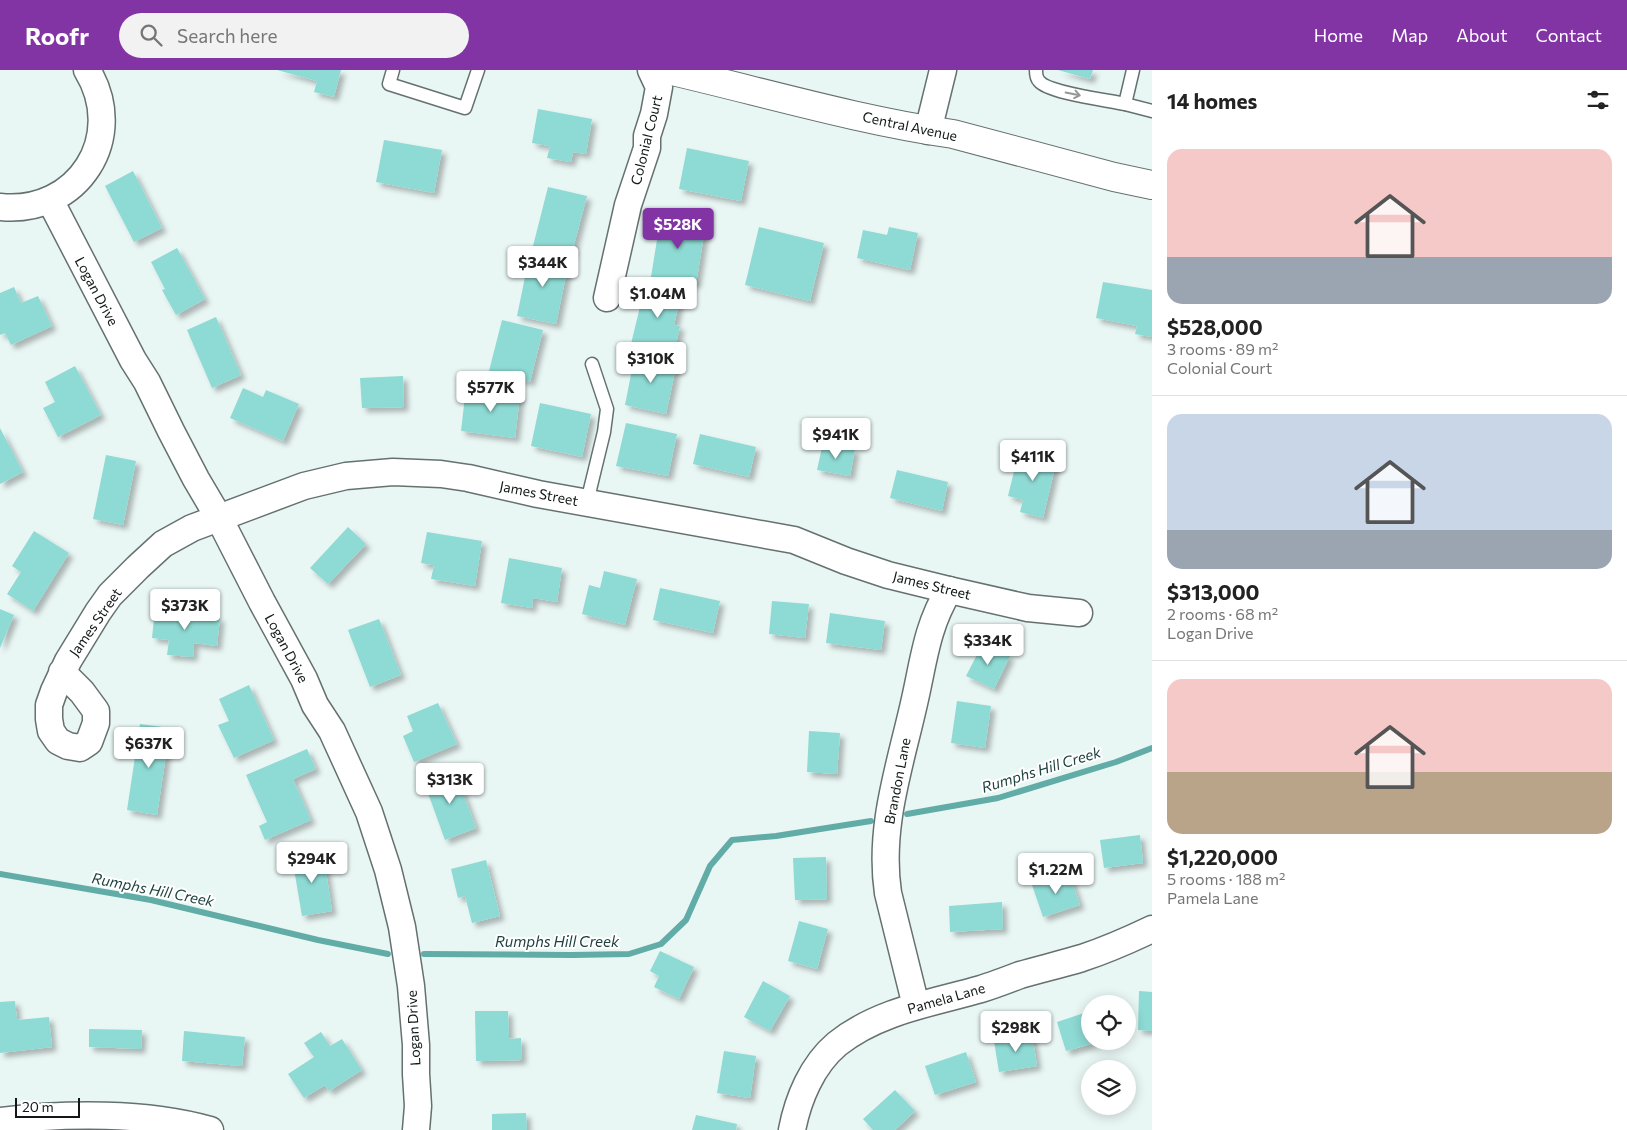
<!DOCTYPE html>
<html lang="en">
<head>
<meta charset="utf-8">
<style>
	body { margin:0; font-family:Commissioner,sans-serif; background:#f2f2f2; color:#222; height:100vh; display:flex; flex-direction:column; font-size:19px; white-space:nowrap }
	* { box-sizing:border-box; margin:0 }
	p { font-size:16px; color:#767676 }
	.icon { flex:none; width:28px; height:28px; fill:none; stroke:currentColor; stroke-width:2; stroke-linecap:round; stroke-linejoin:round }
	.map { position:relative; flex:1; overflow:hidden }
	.sheet { display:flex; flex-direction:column; background:#fff; width:475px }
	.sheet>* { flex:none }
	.tools { position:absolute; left:1081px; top:925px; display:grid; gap:10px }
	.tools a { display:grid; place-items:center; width:55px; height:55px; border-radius:50%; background:#fff; box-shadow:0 2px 12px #0003; font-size:25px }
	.scale { position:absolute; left:15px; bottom:12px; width:65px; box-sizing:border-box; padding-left:5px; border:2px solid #131717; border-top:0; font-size:14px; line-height:18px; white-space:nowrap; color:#131717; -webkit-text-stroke:4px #fff; paint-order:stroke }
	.price { position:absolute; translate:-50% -42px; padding:0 11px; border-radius:5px; background:#fff; color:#222; font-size:16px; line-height:32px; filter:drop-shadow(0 1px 2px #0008) }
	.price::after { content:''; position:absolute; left:50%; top:30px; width:15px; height:11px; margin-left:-8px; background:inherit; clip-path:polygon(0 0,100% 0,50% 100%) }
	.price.current { background:#8234a5; color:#fff }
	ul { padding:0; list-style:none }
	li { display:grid; align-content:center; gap:10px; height:265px; padding:0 15px }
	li+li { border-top:1px solid #e0e0e0 }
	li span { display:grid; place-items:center; height:155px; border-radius:15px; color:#555 }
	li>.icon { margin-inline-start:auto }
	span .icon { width:90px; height:90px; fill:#fffc; stroke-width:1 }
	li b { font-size:21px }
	h2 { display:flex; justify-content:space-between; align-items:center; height:60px; padding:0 15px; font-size:21px }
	header { display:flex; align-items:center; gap:30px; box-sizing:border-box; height:70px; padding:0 25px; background:#8234a5; color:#fff }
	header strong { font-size:24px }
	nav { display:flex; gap:28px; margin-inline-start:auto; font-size:18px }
	.search { width:350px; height:45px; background:#f2f2f2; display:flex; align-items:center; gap:12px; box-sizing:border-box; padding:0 18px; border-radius:28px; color:#767676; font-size:19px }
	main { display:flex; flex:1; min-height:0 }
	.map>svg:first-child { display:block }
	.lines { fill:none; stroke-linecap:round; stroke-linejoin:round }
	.stream { stroke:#61aca7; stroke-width:6 }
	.building { fill:#8edad4; filter:url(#shadow) }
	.service-casing { stroke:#657170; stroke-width:15 }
	.minor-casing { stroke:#657170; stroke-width:29 }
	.tertiary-casing { stroke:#657170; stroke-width:30 }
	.service { stroke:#fff; stroke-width:12 }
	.minor { stroke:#fff; stroke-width:26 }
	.tertiary { stroke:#fff; stroke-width:28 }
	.oneway { stroke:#959797 }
	.labels { text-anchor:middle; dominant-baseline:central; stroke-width:4; stroke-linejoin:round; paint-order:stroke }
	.street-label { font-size:14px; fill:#131717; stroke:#fff }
	.water-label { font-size:15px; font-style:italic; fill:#1e4240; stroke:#fff }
</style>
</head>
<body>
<header>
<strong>Roofr</strong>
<div class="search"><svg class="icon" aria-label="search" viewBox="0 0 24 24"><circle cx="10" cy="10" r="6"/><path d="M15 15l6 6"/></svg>Search here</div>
<nav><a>Home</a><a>Map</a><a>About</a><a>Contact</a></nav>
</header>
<main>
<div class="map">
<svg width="1152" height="1060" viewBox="0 0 1152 1060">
	<defs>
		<filter id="shadow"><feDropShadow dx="4.5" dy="4.5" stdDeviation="2.5" flood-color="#0004"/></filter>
	</defs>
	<rect width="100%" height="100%" fill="#e8f6f4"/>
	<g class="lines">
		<g class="stream">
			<polyline points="907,744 998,728 1116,692 1152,678"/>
			<polyline points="0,804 151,830 318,870 388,884"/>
			<polyline points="424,884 572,885 629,884 661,874 686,850 710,796 732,770 776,766 871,751"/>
		</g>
	</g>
	<g class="building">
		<polygon points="277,0 341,0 334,27 314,22 317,11"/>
		<polygon points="1058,0 1093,0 1090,9"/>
		<polygon points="538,39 592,49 586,84 573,82 571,92 547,88 550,76 532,73"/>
		<polygon points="384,70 442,80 434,123 376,112"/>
		<polygon points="687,78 749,91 741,131 679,119"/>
		<polygon points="133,101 162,158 134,172 105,116"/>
		<polygon points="548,117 587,126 571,186 533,176"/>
		<polygon points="661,145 706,152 696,214 651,207"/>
		<polygon points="759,157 824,173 810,231 745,215"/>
		<polygon points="889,157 918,163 910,200 857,188 863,160 887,165"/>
		<polygon points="177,178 205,229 176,245 162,220 165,219 151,192"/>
		<polygon points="530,183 569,191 556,254 517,246"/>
		<polygon points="646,212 682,220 674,255 680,256 674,284 631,274"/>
		<polygon points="1103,212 1152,220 1152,267 1135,264 1137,256 1096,248"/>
		<polygon points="14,217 21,233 38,226 52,256 11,275 5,263 0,265 0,223"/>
		<polygon points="216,247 241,305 212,318 187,260"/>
		<polygon points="502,250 543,260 530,312 489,301"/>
		<polygon points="635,284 677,292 666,344 625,335"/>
		<polygon points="75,296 101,345 58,367 43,338 55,332 45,312"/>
		<polygon points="403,306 404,337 362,338 360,308"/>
		<polygon points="243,318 263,327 266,320 299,334 283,371 230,348"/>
		<polygon points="466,318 520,325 515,368 461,361"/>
		<polygon points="540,333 591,344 582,387 531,376"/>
		<polygon points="626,353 677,364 668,406 616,396"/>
		<polygon points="0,358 23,402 0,414"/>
		<polygon points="700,364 756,377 749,407 693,394"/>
		<polygon points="823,373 855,379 850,406 817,400"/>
		<polygon points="1019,381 1057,389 1043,448 1020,442 1023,430 1008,426"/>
		<polygon points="106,385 136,391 123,455 93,449"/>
		<polygon points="897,400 948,412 942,441 890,428"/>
		<polygon points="348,457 366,474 328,514 310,498"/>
		<polygon points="34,461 69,483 33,541 7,524 21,502 12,496"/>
		<polygon points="427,462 482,471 475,516 431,509 434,495 421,493"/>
		<polygon points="509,488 562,498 557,532 533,528 532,538 501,533"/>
		<polygon points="604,501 637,509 625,555 582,544 589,515 600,518"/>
		<polygon points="660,518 720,531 713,563 653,550"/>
		<polygon points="772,531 809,534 805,568 769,564"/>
		<polygon points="0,539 14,545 0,578"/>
		<polygon points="155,540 220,547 217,576 194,573 193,587 167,585 169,570 152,568"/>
		<polygon points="830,543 885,551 881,580 826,573"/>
		<polygon points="379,549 401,605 370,617 348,560"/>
		<polygon points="983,573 1010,586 994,619 966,606"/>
		<polygon points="249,615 274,670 234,688 218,655 229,651 219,629"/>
		<polygon points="957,631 991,636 985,678 951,673"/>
		<polygon points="438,633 457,674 414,692 403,666 413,661 407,646"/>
		<polygon points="140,654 170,658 157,745 127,740"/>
		<polygon points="809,661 840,663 837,704 807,702"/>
		<polygon points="307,679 316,699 293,709 311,750 265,770 259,756 267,752 246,705"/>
		<polygon points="455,701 476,758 445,770 424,712"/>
		<polygon points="1140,765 1143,793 1104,798 1100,770"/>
		<polygon points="323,782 332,841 302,846 292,787"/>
		<polygon points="826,787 827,829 795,830 793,788"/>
		<polygon points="486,790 500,846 472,853 465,826 458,828 451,799"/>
		<polygon points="1069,803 1080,835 1043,847 1032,815"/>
		<polygon points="1002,832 1003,859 950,862 949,836"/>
		<polygon points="799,851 828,859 817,899 788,891"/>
		<polygon points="660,881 694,897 679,929 654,917 659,906 650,901"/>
		<polygon points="763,911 790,926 770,961 744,947"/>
		<polygon points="1139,921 1152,922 1152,961 1138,960"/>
		<polygon points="15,931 17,950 49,947 52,977 0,983 0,932"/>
		<polygon points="475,941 508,941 509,969 521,968 522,990 476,991"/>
		<polygon points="1090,941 1090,971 1098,972 1066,981 1057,952"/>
		<polygon points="89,959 142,960 141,979 89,977"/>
		<polygon points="184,961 245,967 242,996 182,991"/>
		<polygon points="321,962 330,976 342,969 362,1000 329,1021 325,1015 304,1028 288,1004 314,987 304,973"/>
		<polygon points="1032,964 1037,996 999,1002 994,971"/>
		<polygon points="724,981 756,986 750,1028 717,1023"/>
		<polygon points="966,982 976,1012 935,1025 925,996"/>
		<polygon points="895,1020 915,1041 895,1060 873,1060 863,1049"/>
		<polygon points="526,1043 527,1060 492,1060 492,1044"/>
		<polygon points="696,1045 737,1054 736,1060 692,1060"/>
	</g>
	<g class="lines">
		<g class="service-casing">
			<g id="service">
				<polyline points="393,0 389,14 465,38 478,0"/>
				<path d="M1036 0C1036 4 1036 8 1039 11 1048 23 1107 30 1125 34"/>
				<polyline points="1133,0 1125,34 1152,41"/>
				<polyline points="587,432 604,362 607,339 592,294"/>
			</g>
		</g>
		<g class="minor-casing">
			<g id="minor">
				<polyline points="928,61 943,0"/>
				<polyline points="50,130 133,290 147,312 171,361 196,409 219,448 262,532 304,609 315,635 332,661 369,742 388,800 402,857 411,916 416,975 416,1004 418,1036 416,1060"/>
				<path d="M0 137C78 145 128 67 87 0"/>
				<polyline points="607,228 628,135 647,78 647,66 654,44 659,17 651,0"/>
				<polyline points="62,602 82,622 96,641 96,653 89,672 80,678 68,676 58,671 51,661 49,649 49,635 54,621 68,591 98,542 110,525 138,497 163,474 192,458 304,416 346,406 393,402 441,404 468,408 538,424 794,470 846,491 888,505 949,520 1028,538 1079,543"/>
				<path d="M916 936 888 823C878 756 901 693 915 629 924 589 927 556 949 520"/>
				<path d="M0 1051C66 1043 146 1042 210 1060"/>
				<path d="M792 1060C798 1029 812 995 837 974 878 941 932 933 981 919 994 915 1007 910 1020 905 1041 899 1062 894 1082 888 1106 880 1129 870 1152 859"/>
			</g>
		</g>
		<g class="tertiary-casing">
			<path id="tertiary" d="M668 0C763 22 857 50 953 64L1114 107 1152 115"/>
		</g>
		<use href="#service" class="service"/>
		<use href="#minor" class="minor"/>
		<use href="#tertiary" class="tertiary"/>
	</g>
	<defs><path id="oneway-shaft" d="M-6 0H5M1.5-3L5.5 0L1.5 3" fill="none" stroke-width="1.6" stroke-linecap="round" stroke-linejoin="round" transform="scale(1.25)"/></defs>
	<use class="oneway" href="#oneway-shaft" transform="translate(1073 24) rotate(11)"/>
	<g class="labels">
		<g class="street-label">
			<text transform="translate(910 56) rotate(12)">Central Avenue</text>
			<text transform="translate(646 70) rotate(-76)">Colonial Court</text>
			<text transform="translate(97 221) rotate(62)">Logan Drive</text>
			<text transform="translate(539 423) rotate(11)">James Street</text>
			<text transform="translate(932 515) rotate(14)">James Street</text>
			<text transform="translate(95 552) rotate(-55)">James Street</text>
			<text transform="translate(287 578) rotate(62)">Logan Drive</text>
			<text transform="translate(897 711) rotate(-79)">Brandon Lane</text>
			<text transform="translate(946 928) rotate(-16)">Pamela Lane</text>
			<text transform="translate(413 958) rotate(-93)">Logan Drive</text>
		</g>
		<g class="water-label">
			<text transform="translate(1041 699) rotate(-17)">Rumphs Hill Creek</text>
			<text transform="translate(153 819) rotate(11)">Rumphs Hill Creek</text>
			<text x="557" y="871">Rumphs Hill Creek</text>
		</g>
	</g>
</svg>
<div class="tools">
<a><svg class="icon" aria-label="locate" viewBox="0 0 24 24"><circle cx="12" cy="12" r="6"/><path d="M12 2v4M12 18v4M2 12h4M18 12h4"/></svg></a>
<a><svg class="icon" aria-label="layers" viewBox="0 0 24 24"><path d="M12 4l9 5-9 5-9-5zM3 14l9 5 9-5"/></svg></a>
</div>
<div class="scale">20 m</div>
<b class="price current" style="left:678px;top:180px">$528K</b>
<b class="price" style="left:543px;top:218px">$344K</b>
<b class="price" style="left:658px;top:249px">$1.04M</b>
<b class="price" style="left:651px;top:314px">$310K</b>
<b class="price" style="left:491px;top:343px">$577K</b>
<b class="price" style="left:836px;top:390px">$941K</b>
<b class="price" style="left:1033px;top:412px">$411K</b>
<b class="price" style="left:185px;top:561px">$373K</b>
<b class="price" style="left:988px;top:596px">$334K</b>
<b class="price" style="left:149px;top:699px">$637K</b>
<b class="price" style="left:450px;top:735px">$313K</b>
<b class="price" style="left:312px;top:814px">$294K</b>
<b class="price" style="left:1056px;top:825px">$1.22M</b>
<b class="price" style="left:1016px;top:983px">$298K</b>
</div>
<section class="sheet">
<h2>14 homes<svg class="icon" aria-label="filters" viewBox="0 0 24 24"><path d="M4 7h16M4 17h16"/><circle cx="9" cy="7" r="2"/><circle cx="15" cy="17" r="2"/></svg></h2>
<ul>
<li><span style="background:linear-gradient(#f6c9c9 70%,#9aa5b1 0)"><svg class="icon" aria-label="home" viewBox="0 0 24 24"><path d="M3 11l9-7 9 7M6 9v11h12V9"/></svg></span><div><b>$528,000</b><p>3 rooms · 89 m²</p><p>Colonial Court</p></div></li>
<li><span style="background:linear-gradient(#c9d6e8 75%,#9aa5b1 0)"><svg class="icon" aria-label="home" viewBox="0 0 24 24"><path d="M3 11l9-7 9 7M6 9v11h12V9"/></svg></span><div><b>$313,000</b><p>2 rooms · 68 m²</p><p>Logan Drive</p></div></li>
<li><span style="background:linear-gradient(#f6c9c9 60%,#b9a48a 0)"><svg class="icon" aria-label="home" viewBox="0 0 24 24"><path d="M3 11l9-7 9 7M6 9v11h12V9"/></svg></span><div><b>$1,220,000</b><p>5 rooms · 188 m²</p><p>Pamela Lane</p></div></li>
</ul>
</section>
</main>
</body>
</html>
